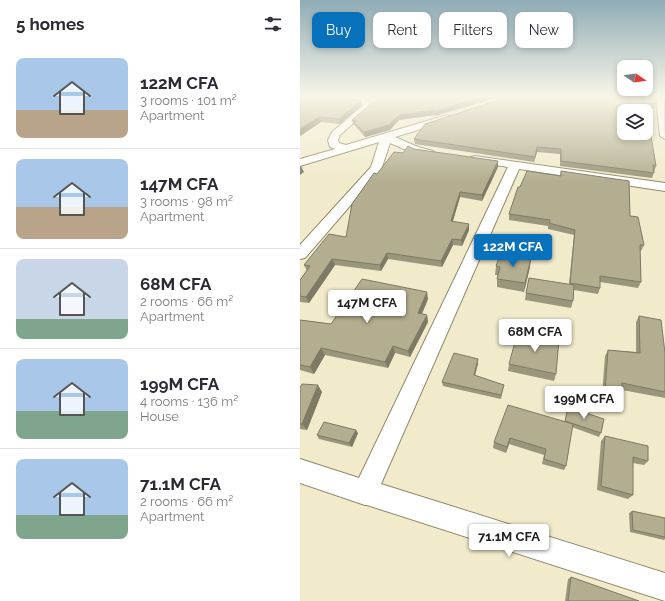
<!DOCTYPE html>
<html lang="en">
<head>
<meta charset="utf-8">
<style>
	body { margin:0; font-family:Raleway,sans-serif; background:#f7f7f7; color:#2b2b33; height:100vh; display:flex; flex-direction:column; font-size:15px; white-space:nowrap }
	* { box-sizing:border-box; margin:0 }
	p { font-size:13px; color:#7c7c81 }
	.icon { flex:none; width:22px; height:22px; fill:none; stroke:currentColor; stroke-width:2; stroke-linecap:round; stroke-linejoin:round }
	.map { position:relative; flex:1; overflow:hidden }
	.details { display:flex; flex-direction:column; background:#fff; width:300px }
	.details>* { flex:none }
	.banner { position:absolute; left:12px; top:12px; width:293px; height:36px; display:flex; gap:8px }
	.needle { width:26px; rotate:103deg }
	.tools { position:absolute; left:317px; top:60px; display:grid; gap:8px }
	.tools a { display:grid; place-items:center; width:36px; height:36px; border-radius:8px; background:#fff; box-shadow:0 2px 6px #0003; font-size:20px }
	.price { position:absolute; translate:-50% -34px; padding:0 9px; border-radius:4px; background:#fff; color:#222; font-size:13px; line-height:26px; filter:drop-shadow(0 1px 2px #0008) }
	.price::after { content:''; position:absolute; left:50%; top:24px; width:12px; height:9px; margin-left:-6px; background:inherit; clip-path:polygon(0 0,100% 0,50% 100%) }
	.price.on { background:#0871bc; color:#fff }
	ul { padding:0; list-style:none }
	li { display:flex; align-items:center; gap:12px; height:100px; padding:0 16px }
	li+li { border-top:1px solid #e1e1e2 }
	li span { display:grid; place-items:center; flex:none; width:112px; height:80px; border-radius:8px; color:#555 }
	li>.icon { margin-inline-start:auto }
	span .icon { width:48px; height:48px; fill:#fffc; stroke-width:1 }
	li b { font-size:17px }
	h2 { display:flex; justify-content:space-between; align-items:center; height:48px; padding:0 16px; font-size:17px }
	.pill { padding:0 14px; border-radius:8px; background:#fff; box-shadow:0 2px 6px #0003; font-size:14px; line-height:36px }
	.pill.on { background:#0871bc; color:#fff }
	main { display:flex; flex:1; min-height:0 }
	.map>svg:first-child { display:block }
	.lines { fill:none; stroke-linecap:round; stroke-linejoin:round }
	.street-casing { stroke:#8e896b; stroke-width:2 }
	.street { fill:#fff; fill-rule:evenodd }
	.wall { fill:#9a967c }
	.shaded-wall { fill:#7d7a65 }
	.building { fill:#b3ae90; stroke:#7d7a65 }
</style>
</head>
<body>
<main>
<section class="details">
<h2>5 homes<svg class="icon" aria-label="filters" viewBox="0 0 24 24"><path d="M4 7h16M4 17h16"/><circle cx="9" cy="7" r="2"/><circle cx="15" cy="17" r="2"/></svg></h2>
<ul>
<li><span style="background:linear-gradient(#a9c7e8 65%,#b9a48a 0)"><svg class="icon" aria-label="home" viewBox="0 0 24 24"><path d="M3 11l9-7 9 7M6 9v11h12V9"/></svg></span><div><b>122M CFA</b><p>3 rooms · 101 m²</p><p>Apartment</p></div></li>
<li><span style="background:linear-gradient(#a9c7e8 60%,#b9a48a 0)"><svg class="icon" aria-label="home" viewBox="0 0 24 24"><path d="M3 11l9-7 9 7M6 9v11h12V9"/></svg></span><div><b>147M CFA</b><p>3 rooms · 98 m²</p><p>Apartment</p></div></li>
<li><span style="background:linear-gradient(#c9d6e8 75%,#7fa58c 0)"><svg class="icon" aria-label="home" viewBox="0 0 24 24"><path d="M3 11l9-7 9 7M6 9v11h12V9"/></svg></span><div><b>68M CFA</b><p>2 rooms · 66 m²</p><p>Apartment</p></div></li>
<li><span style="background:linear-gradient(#a9c7e8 65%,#7fa58c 0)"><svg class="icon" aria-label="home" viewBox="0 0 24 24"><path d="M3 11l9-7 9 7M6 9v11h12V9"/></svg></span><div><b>199M CFA</b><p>4 rooms · 136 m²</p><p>House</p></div></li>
<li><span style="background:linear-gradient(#a9c7e8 70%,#7fa58c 0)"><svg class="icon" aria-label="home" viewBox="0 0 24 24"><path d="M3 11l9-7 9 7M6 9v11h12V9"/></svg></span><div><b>71.1M CFA</b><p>2 rooms · 66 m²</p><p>Apartment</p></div></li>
</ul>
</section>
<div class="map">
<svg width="365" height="601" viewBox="0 0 365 601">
	<rect width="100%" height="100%" fill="#f1ebcc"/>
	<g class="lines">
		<g class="street-casing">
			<g id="street">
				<polygon points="73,97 83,97 40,135 38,140 39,143 46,145 147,115 152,118 150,120 95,137 118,147 133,151 135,153 129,156 111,152 90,143 81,170 5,258 0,259 0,245 71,167 79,142 0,166 0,159 35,149 30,147 28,140 32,132"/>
				<polygon points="356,97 364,97 365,139 360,136"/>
				<polygon points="175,156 365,183 365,191 219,169 81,484 365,573 365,601 67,505 65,505 0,483 0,459 59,478 208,167 171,161 169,159 171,157"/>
			</g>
		</g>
		<use href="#street" class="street"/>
	</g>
	<g class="wall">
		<polygon points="0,97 62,105 40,124 21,122 0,136"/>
		<polygon points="198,97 135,116 135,115 99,120 90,130 65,137 56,127 55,125 53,125 52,120"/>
		<polygon points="208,97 357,103 356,108 324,110 356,166 352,178 260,166 260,154 237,152 234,162 115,144 114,139"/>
		<polygon points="114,149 198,167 182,201 160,197 153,221 169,230 162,246 153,245 142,267 88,259 81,271 35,265 9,303 0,302 0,280 7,271 4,265 46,237 77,174 103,153"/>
		<polygon points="261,171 330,216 344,245 341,251 340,251 341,282 338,288 300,282 300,288 298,294 274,290 273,301 271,308 225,300 226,293 269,284 274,235 248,229 248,226 209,220 209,214 220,187 260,176"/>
		<polygon points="196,266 230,267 224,292 197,287 197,279 198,275 195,275"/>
		<polygon points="128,299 122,314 127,315 128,322 110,357 95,353 88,368 25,355 14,374 0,370 0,320 31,324"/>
		<polygon points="339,316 365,353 365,398 322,390 321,393 318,399 302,395 305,356 308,350 336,352 336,322"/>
		<polygon points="178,359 178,363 175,376 204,385 203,389 201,399 143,386 142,382"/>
		<polygon points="209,364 256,374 254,381 208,371"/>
		<polygon points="0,387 22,392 7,430 0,429"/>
		<polygon points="268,407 301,433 299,437 272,427 266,466 264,470 242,464 244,455 209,444 206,453 193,448 194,442 265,422"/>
		<polygon points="58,433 52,447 19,439 17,435"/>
		<polygon points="305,436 348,461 344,465 333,463 333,495 328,499 297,490 301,441"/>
		<polygon points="332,511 365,518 365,539 364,540 330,532 329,513"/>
		<polygon points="271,577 339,601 265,601 268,579"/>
	</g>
	<g class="shaded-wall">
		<polygon points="182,97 198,97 135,116 135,115 99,120 90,130 65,137 64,132 99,115"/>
		<polygon points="61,100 62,105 40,124 39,119"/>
		<polygon points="19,117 21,122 0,136 0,129"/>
		<polygon points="237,147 237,152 234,162"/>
		<polygon points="198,161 198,167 182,201 182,195"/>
		<polygon points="1,166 4,172 0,175 0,167"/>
		<polygon points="160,192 160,197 151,227 151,221"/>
		<polygon points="169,224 169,230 162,246 161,240"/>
		<polygon points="152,239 153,245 142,267 141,261"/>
		<polygon points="87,253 88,259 81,271 80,265"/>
		<polygon points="231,258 230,267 224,292 225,283"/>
		<polygon points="32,259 35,265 9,303 6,297"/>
		<polygon points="127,292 128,299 119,320 118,313"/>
		<polygon points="127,315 128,322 110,357 108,351"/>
		<polygon points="93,346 95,353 88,368 85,362"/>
		<polygon points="21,348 25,355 14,374 10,367"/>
		<polygon points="178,359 178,363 174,379 174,375"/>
		<polygon points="18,385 22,392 7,430 2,424"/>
		<polygon points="56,430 58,433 52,447 49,443"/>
		<polygon points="210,438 209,444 206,453 207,447"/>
	</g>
	<g class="building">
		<polygon points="0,97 39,97 61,100 39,119 19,117 0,129"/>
		<polygon points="79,97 182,97 134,112 135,110 99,115 89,125 64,132 54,122 56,121 52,120"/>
		<polygon points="208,97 357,97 357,103 320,105 325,111 324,111 324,133 345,133 348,136 351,136 356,166 353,165 354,173 261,161 261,149 237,147 235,157 114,139 125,124"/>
		<polygon points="108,146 114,149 198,161 182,195 160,192 151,221 169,224 161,240 152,239 141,261 87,253 80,265 32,259 6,297 0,296 0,280 10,266 4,265 29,234 46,237 52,204 74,173 77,174 94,152 103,153"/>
		<polygon points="227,171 261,176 261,171 329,181 330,216 338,217 344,245 340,245 341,282 300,276 300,288 270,283 275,230 249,223 250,220 209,214 218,187 220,187"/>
		<polygon points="201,253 231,258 225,283 197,279 200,267 196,266"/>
		<polygon points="229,278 274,285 273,301 226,293"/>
		<polygon points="62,279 127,292 118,313 127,315 108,351 93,346 85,362 21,348 10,367 0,365 0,320 31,324"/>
		<polygon points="339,316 361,320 365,353 365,392 322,383 321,393 305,390 308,350 340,353"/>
		<polygon points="218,331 259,340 256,374 209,364"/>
		<polygon points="154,353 178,359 174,375 204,385 201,395 142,382"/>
		<polygon points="2,384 18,385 2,424 0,424 0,387"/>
		<polygon points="208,405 273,424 266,466 244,459 246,449 210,438 207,447 194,442"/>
		<polygon points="268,407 304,419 301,433 265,421"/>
		<polygon points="24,422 56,430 49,443 17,435"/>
		<polygon points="305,436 348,446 348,461 333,457 333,495 301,486"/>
		<polygon points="332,511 365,518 365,537 333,530"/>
		<polygon points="271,577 339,601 268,601"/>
	</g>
	<linearGradient id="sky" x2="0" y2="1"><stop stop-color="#8facb6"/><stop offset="0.53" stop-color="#f9f6e8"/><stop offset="1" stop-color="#f9f6e8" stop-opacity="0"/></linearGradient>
	<rect width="365" height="182" fill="url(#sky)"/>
</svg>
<div class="tools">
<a><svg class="needle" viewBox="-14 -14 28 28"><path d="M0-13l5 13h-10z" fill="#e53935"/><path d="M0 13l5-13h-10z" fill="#7c7c81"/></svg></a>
<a><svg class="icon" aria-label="layers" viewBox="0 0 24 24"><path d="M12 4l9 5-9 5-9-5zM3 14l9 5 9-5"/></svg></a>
</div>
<b class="price on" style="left:213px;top:268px">122M CFA</b>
<b class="price" style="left:67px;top:324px">147M CFA</b>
<b class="price" style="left:235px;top:353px">68M CFA</b>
<b class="price" style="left:284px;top:420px">199M CFA</b>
<b class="price" style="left:209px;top:558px">71.1M CFA</b>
<div class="banner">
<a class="pill on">Buy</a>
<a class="pill">Rent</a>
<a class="pill">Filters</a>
<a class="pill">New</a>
</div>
</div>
</main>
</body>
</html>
